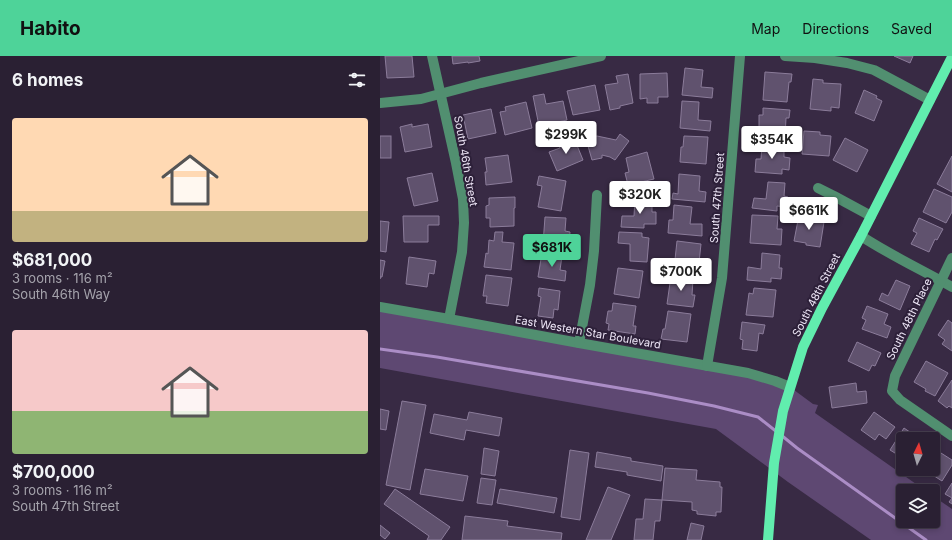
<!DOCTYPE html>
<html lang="en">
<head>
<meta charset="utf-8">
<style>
	body { margin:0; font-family:Inter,sans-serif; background:#32283b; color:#f1f3f6; height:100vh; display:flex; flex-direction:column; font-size:15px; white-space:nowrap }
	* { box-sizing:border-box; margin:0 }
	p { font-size:13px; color:#a5a3ac }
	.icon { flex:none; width:22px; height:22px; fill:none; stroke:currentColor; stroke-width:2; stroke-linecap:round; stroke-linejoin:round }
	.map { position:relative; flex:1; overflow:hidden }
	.panel { display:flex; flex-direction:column; background:#2a2033; width:380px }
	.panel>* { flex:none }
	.needle { width:26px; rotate:5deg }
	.buttons { position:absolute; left:516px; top:376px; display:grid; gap:8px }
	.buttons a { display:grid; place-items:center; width:44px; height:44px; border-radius:4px; background:#2a2033; box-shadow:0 2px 6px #0003,0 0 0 1px #463e4e; font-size:20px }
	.price { position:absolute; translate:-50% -34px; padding:0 9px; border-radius:4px; background:#fff; color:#222; font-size:13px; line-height:26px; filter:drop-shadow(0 1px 2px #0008) }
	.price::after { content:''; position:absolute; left:50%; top:24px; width:12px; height:9px; margin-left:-6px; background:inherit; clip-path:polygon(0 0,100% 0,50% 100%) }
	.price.active { background:#4ed399; color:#111 }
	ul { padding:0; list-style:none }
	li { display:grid; align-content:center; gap:8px; height:212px; padding:0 12px }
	li span { display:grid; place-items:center; height:124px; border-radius:4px; color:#555 }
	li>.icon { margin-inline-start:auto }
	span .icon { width:72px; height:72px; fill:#fffc; stroke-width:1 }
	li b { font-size:17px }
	h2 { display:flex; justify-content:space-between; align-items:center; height:48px; padding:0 12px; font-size:17px }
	header { display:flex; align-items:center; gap:24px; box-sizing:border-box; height:56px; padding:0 20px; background:#4ed399; color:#111 }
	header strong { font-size:19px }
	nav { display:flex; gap:22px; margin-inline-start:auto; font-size:14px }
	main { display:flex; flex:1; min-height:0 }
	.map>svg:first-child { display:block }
	.green { fill:#5e4872 }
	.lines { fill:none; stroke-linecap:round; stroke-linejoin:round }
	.stream { stroke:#ab8dc6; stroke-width:3 }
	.building { fill:#60526e; stroke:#8b7c9a }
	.minor { stroke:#518f70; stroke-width:10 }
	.major { stroke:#61edae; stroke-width:10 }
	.labels { text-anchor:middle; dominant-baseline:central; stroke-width:4; stroke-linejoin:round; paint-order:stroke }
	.street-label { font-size:11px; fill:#ece4f5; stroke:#2d2039 }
</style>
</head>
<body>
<header>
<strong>Habito</strong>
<nav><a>Map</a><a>Directions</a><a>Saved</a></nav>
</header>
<main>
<section class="panel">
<h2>6 homes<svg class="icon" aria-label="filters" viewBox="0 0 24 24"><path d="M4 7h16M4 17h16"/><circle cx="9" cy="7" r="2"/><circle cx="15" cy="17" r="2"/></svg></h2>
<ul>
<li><span style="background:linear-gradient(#ffd9b3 75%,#c2b280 0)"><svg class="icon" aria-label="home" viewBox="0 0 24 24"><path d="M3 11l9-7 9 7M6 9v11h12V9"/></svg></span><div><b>$681,000</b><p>3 rooms · 116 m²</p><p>South 46th Way</p></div></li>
<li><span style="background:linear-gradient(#f6c9c9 65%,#8fb573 0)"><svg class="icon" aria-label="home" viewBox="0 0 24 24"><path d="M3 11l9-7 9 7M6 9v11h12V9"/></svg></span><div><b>$700,000</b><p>3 rooms · 116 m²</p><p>South 47th Street</p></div></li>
</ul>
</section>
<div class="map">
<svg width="572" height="484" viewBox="0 0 572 484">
	<rect width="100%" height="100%" fill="#382a44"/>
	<polygon class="green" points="0,251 368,317 410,331 433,348 438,349 435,357 546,435 523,435 523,465 553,465 553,440 572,453 572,484 491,484 408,426 336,373 0,312"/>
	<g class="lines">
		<g class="stream">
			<polyline points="0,293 57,301 268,337 334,350 378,361 397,376"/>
			<polyline points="401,379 417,392 546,484"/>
		</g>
	</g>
	<g class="building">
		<polygon points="5,0 32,0 34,21 7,22"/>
		<polygon points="72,0 99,0 100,5 88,7 88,6 73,8"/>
		<polygon points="514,0 533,0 530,7"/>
		<polygon points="305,12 323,14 321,31 333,32 332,42 302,39"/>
		<polygon points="385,16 412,18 411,26 409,26 407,46 383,44"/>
		<polygon points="287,17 288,41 278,41 278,47 267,47 267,42 260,43 260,18"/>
		<polygon points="248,18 253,47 240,50 240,52 230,54 225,29 238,27 236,20"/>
		<polygon points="433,23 443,24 443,27 461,28 459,52 451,51 451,55 430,53"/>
		<polygon points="215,29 220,54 193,59 187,35"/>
		<polygon points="484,34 497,40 496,42 502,45 494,65 475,57"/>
		<polygon points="164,38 166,48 183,45 187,64 159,70 153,40"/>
		<polygon points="302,45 319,46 318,64 331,65 330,75 300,72"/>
		<polygon points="146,46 152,72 125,79 120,56 126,55 125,51"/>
		<polygon points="383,52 410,54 409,62 406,62 405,82 381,80 382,72 379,71 379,59 383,59"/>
		<polygon points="111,53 116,77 88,83 83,59"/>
		<polygon points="32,68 32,71 48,68 52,91 25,96 20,71"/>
		<polygon points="424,75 440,76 440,79 451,80 449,100 422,98"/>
		<polygon points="240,78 249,85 235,104 230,101 222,99 222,102 212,104 206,83 217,80 236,84"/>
		<rect x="0" y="80" width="11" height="22"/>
		<polygon points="304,80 328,81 326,108 300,106 301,91 303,91"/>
		<polygon points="194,82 203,104 177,115 169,96 180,92 178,88"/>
		<polygon points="465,82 488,94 477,116 453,104"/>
		<polygon points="382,89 404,90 404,101 410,102 409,114 402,113 402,118 375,116 376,103 381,103"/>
		<polygon points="267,96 274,123 248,129 245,117 249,116 246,102"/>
		<polygon points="128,99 132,126 106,129 105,116 107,116 105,102"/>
		<polygon points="572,100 572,136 557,128"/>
		<polygon points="52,117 58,145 34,150 27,122"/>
		<polygon points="299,118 320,120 319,135 326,136 325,146 292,143 293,137 298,138"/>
		<polygon points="159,120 186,125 181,155 158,151 162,130 157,129"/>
		<polygon points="388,126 405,127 404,140 408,141 407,151 397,150 397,155 372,152 374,142 386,143"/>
		<polygon points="554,133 572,141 572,156 566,167 543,156"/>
		<polygon points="135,141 135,152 134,152 134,170 110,171 110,162 106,162 106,150 109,149 109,142"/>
		<polygon points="255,143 272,144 272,156 276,156 276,168 264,168 264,172 241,171 242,160 254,160"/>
		<polygon points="294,149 312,151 310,168 322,168 322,180 288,177 289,164 293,164"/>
		<polygon points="372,159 398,160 397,173 402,173 401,189 370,187"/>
		<polygon points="419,159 431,161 430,164 444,166 440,191 426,189 426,187 414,185"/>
		<polygon points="23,160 59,160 59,169 48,169 48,186 24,186"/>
		<polygon points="165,161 186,162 185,175 190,176 189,189 163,188"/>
		<polygon points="539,162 563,173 557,184 555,183 549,196 531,188 537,177 533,175"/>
		<polygon points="0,165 9,166 6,196 0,195"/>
		<polygon points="115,176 123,176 122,186 134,187 131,214 104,211 106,197 108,198 109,184 114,185"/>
		<polygon points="239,176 262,177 262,181 269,182 267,206 250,205 250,188 238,187"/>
		<polygon points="297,185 321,188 318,216 294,213"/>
		<polygon points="162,197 182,200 180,214 186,215 185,225 158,221"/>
		<polygon points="382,197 400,199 399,212 402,212 401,223 391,222 391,226 367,224 368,211 381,213"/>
		<polygon points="29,201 56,205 54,218 49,217 47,231 26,228"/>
		<polygon points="0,204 5,205 2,221 0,221 0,223"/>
		<polygon points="238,212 263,215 259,242 234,238"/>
		<polygon points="106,219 132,222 128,250 106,247 107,240 103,240"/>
		<polygon points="291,220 313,223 312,239 315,239 313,251 287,248"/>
		<polygon points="516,224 530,230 520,254 499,244 502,237 508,240"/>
		<polygon points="159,232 180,235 178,254 174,253 173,262 158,260 161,241 158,240"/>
		<polygon points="374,232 396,234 393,261 366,259 369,237 373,238"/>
		<polygon points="233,247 256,250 253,270 256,270 255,278 228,274 229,268 226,267 228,255 232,255"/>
		<polygon points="487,250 508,258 504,268 511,271 507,282 482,273 486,264 482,262"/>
		<polygon points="288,255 311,258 307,286 281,283 283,273 285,273"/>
		<polygon points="568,264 572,267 572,295 562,288 565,284 558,279"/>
		<polygon points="362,266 385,269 383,278 379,277 377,295 362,293 363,284 360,283"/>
		<polygon points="477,286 501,297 495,310 492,309 489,315 468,305"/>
		<polygon points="546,305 568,317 555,340 545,335 546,333 534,326"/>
		<polygon points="572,324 572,352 569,350 567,352 558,345"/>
		<polygon points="476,327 477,336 486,335 487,347 452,352 449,331"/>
		<polygon points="22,345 46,349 30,434 6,429"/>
		<polygon points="0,353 9,355 6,374 0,373"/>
		<polygon points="89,356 122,362 119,380 86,374 84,384 50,377 54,358 87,364"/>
		<polygon points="494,356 515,371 506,383 499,378 495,384 481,374"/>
		<polygon points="524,372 540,383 523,383 523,402 510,394"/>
		<polygon points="104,392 119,395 115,420 101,418"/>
		<polygon points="553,392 572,404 572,409 562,425 548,416 550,413 553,413"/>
		<polygon points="190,394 209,397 200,464 181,461"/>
		<polygon points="217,396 251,402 251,405 283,410 281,425 247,419 247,416 215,411"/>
		<polygon points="285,412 317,414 316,424 340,426 340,431 342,431 341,456 336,456 336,460 317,458 317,455 312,454 312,446 282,444"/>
		<polygon points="45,413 88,420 83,445 40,438"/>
		<polygon points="101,422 116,424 112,449 97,447"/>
		<polygon points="572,427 572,448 569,446 572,442 565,438"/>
		<polygon points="228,431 250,439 231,484 206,484"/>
		<polygon points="15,433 70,471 61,484 47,484 49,480 4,448"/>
		<polygon points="120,433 177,442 174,457 117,447"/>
		<polygon points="265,443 282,444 280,465 275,465 273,484 254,484 256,463 263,463"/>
		<polygon points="85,460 128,465 127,470 182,477 181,484 82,484"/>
		<polygon points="311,467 324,470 321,484 307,484"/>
		<polygon points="0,469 10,477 5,483 0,479"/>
	</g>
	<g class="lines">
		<g class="minor">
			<polyline points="52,0 76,107 83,143 84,167 82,196 69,263"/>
			<polyline points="405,0 435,2 467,7 494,14 550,44"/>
			<polyline points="0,47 41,43 101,27 221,0"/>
			<polyline points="438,132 454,140 491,160"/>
			<path d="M481 180C510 199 542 214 572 231"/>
			<polyline points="572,202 515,320 512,335 520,344 572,380"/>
			<polyline points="0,251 69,263 199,287 368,317 395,325 410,331"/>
			<polyline points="199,287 210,229 214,195 217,139"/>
			<polyline points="327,310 342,222 360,0"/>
		</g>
		<polyline class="major" points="388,484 394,407 403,355 423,291 442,252 481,180 572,1"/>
	</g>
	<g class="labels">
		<g class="street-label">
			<text transform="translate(86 105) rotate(80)">South 46th Street</text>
			<text transform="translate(337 142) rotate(-86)">South 47th Street</text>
			<text transform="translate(436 239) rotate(-63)">South 48th Street</text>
			<text transform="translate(529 263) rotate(-64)">South 48th Place</text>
			<text transform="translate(208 276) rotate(10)">East Western Star Boulevard</text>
		</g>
	</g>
</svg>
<div class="buttons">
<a><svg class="needle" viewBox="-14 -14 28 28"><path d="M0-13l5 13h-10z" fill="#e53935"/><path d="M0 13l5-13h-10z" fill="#a5a3ac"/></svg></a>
<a><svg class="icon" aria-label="layers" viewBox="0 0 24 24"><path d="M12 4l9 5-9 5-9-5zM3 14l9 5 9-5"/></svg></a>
</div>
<b class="price" style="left:186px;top:99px">$299K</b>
<b class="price" style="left:392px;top:104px">$354K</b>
<b class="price" style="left:260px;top:159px">$320K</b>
<b class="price" style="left:429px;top:175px">$661K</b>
<b class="price active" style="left:172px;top:212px">$681K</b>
<b class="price" style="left:301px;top:236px">$700K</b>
</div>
</main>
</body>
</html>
